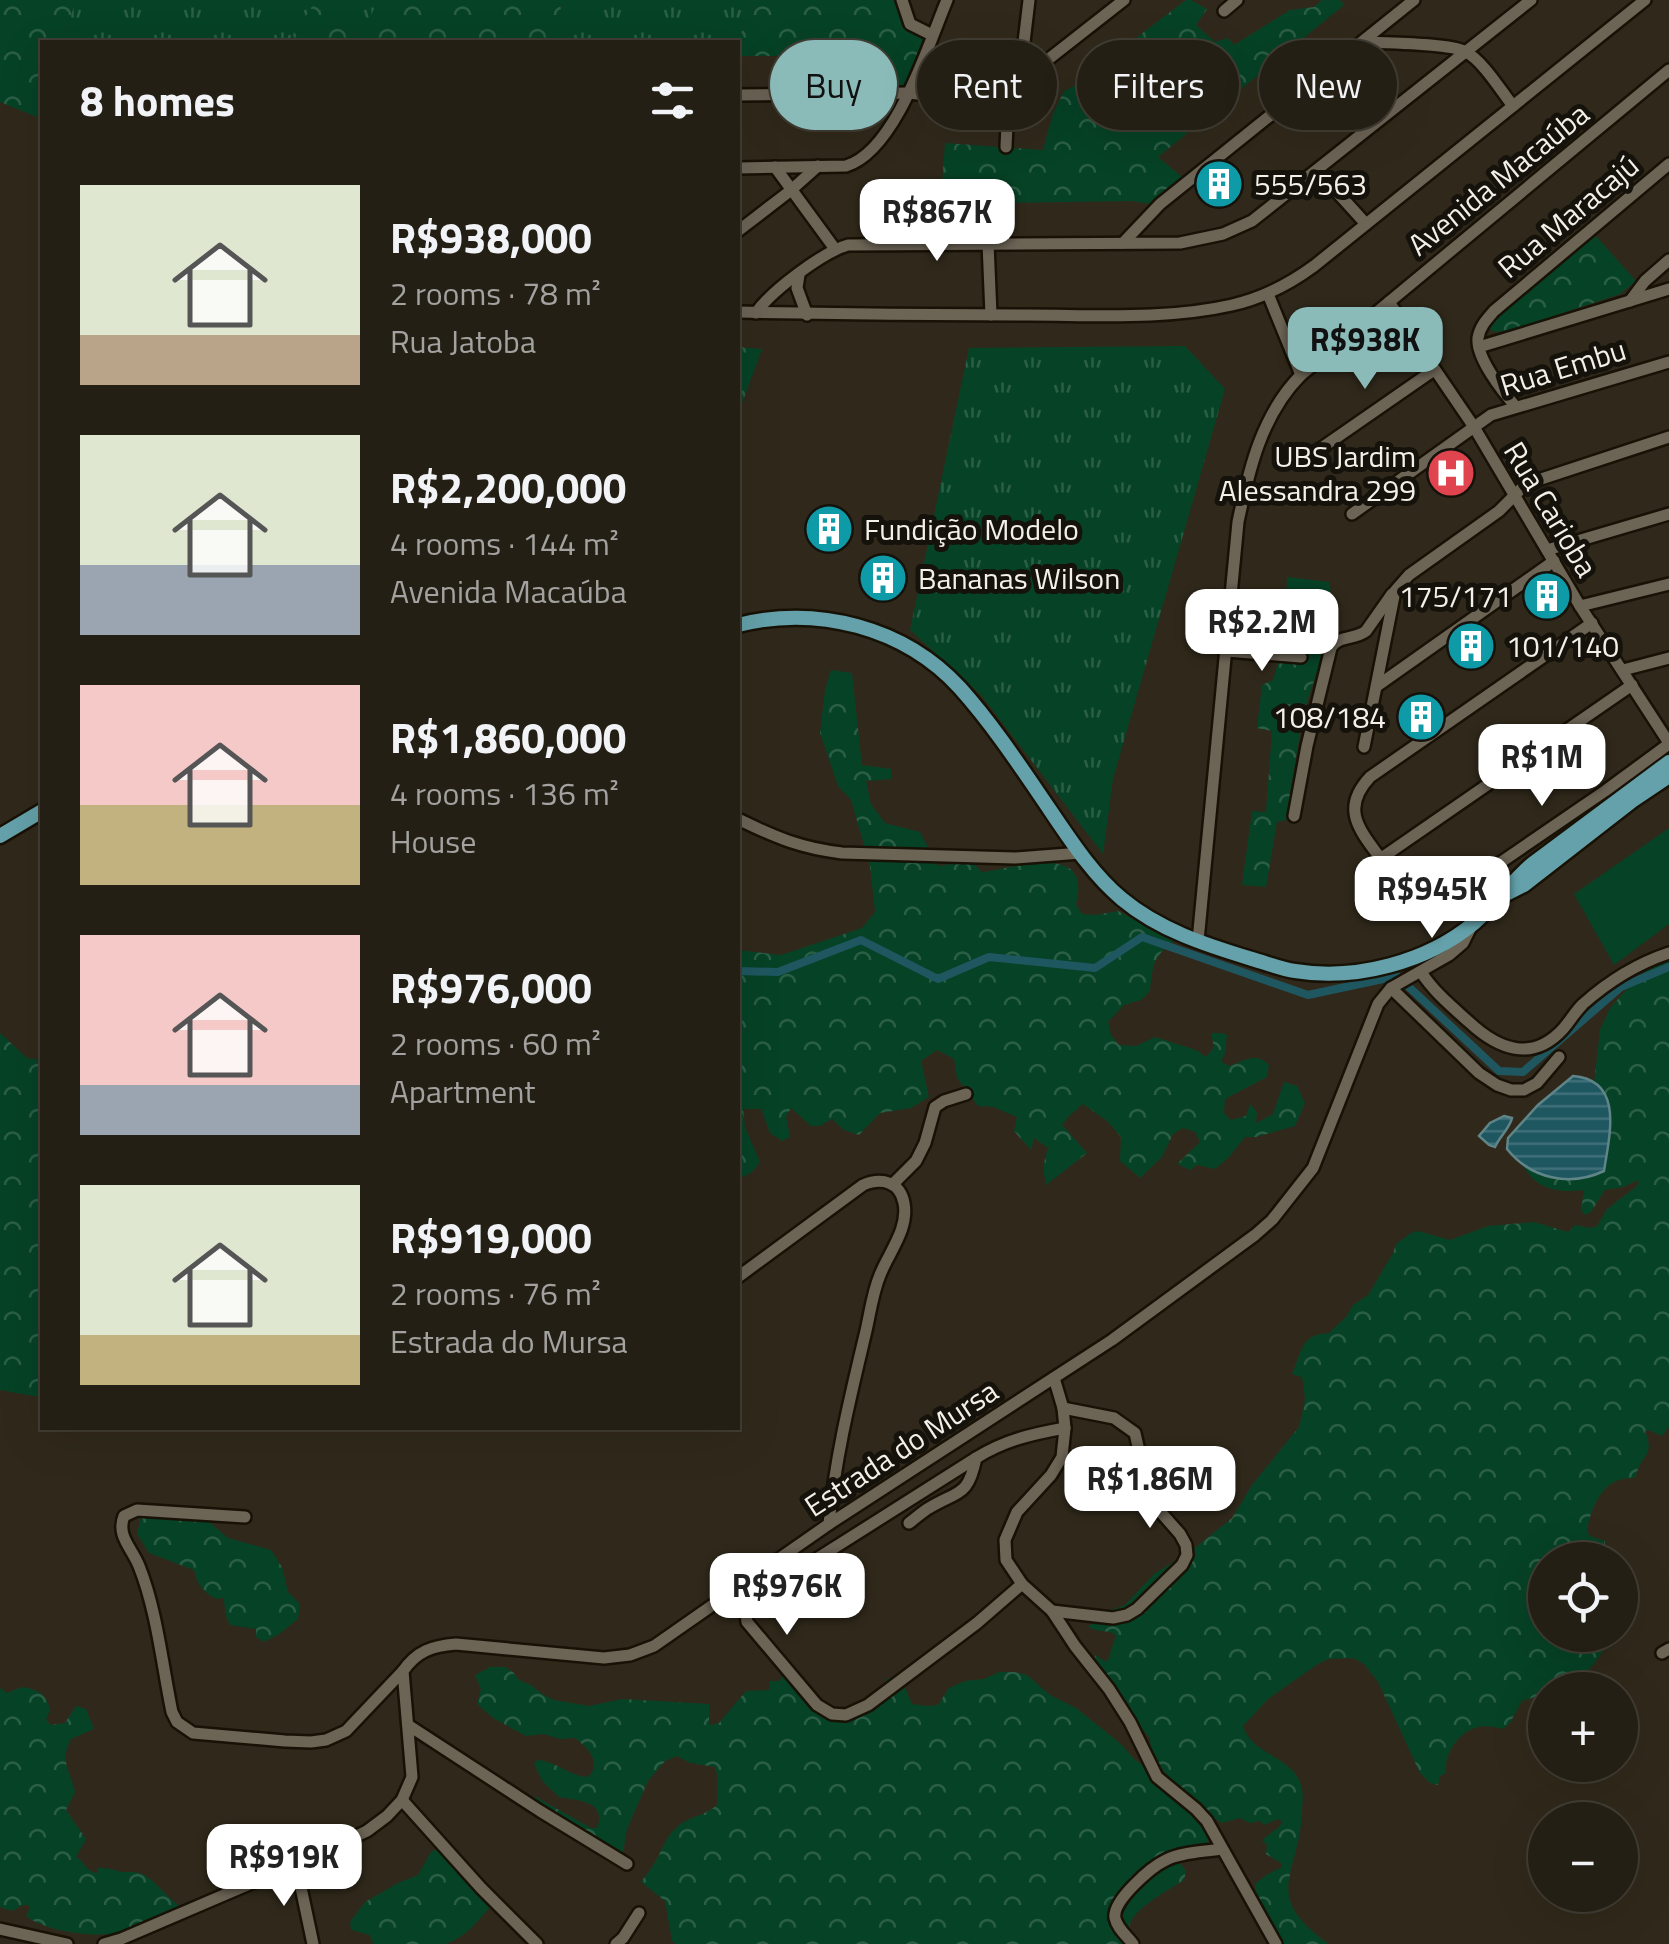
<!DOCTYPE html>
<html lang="en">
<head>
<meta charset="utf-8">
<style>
	body { margin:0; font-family:"Titillium Web",sans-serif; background:#2c271d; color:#f1f3f6; height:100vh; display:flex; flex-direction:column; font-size:38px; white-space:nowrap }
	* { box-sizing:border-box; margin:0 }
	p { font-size:32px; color:#a3a2a0 }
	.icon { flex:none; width:55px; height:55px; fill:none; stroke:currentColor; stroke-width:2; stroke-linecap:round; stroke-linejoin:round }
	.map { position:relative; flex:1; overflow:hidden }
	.details { position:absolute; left:40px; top:40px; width:700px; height:1390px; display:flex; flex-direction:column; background:#241f14; border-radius:0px; box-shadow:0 10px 40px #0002,0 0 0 2px #413d34 }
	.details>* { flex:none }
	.guide { position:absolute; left:770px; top:40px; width:748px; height:90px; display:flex; gap:20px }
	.tools { position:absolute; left:1528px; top:1542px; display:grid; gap:20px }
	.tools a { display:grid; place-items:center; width:110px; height:110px; border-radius:50%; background:#241f14; box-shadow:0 10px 40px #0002,0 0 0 2px #413d34; font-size:50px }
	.price { position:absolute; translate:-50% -85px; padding:0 22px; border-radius:20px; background:#fff; color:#222; font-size:32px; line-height:65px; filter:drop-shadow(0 2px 5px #0008) }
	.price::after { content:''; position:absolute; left:50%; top:60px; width:30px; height:22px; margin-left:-15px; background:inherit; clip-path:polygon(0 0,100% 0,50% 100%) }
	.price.current { background:#8bbbb9; color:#111 }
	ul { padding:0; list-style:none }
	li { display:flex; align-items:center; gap:30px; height:250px; padding:0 40px }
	li span { display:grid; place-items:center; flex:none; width:280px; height:200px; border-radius:0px; color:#555 }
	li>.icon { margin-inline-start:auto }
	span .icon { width:120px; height:120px; fill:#fffc; stroke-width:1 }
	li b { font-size:42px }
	h2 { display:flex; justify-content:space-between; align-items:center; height:120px; padding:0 40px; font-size:42px }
	.pill { padding:0 35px; border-radius:45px; background:#241f14; box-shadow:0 10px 40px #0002,0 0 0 2px #413d34; font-size:35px; line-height:90px }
	.pill.current { background:#8bbbb9; color:#111 }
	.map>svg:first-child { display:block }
	.grass { fill:url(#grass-tufts) }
	.forest { fill:url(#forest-crowns) }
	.garden { fill:#064226 }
	.water { fill:url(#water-rules); stroke:#5f8589; stroke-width:2.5 }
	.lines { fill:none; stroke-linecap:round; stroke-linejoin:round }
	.canal { stroke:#1f5761; stroke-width:8 }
	.minor-casing { stroke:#181105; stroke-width:16 }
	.major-casing { stroke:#181105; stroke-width:19 }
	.minor { stroke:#6c6455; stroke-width:11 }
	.major { stroke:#64a1aa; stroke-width:14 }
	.labels { text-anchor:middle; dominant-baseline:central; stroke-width:10; stroke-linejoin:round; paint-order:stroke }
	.street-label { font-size:30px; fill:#f4efe7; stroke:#15120c }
	.poi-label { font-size:30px; fill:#f4efe7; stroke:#15120c; text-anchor:start }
</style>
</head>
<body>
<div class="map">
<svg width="1669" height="1944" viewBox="0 0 1669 1944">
	<defs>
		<pattern id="grass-tufts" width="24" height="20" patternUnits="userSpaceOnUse" patternTransform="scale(2.5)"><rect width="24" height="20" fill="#064226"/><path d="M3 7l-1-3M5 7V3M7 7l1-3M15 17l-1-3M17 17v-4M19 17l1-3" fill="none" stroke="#2b5e46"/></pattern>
		<pattern id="forest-crowns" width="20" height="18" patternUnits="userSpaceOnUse" patternTransform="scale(2.5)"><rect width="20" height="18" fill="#064226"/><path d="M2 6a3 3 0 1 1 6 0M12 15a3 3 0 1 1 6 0" fill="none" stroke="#2b5e46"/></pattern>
		<pattern id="water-rules" width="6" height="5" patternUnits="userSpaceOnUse" patternTransform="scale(2.5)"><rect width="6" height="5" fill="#1f5761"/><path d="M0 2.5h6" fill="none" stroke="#406f78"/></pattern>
	</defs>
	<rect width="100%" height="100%" fill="#30291b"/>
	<g class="grass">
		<polygon points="77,0 446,0 359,36 330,20 314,5 288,42 59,42"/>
		<polygon points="559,0 750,0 753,10 739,37 750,56 738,56 738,42 568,42"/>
		<polygon points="1185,346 1225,389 1113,779 1103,854 981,695 910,630 969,348"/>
	</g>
	<g class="forest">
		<polygon points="0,0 77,0 59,42 42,42 42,119 0,102"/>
		<polygon points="446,0 559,0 568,42 288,42 314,4 330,20 359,36 377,4"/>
		<polygon points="750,0 902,0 906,16 932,35 910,93 840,93 838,56 750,56 739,37 753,10"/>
		<polygon points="1186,0 1191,0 1207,9 1196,25 1215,42 1228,38 1234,45 1290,10 1314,7 1322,0 1340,0 1344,5 1158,157 1188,182 1156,205 1132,201 945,204 942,184 945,143 1043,150 1053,113 1064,91 1085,81 1132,41"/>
		<polygon points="1595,235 1636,281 1620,294 1508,331 1494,332 1489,328 1491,321"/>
		<polygon points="738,347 762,349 740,409 738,408"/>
		<polygon points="1287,577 1329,582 1331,590 1318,612 1322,656 1303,714 1286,820 1277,822 1266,887 1242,885 1252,811 1266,812 1272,731 1257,728 1262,685 1273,680 1278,663 1305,659 1303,635 1295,614 1286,611"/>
		<path d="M831 670 852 673 862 765 891 769V779L866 781 871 804 885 823 920 832 938 866 971 861 982 872C1013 869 1093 840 1076 904L1082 914 1096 915 1118 911 1174 941C1152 958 1153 965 1150 991L1141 1000 1124 1005 1108 1022 1111 1035 1119 1045 1136 1046 1155 1037 1196 1050 1206 1057 1214 1047 1211 1033H1222L1227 1035 1225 1053 1221 1062 1230 1066C1245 1060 1256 1052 1269 1065L1267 1077 1225 1099 1224 1113 1231 1120 1246 1116 1250 1104 1257 1112 1256 1123 1273 1114 1284 1082 1297 1086 1305 1103 1295 1126 1256 1137H1245L1229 1157 1215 1169 1197 1165 1190 1170 1177 1164 1200 1142 1195 1132 1183 1128 1173 1134 1162 1157 1140 1178 1120 1161 1121 1137 1107 1121 1083 1104 1069 1116 1062 1125 1087 1153 1046 1185 1043 1167 1048 1148 1034 1138 1031 1150 1014 1131 1017 1117 993 1107 978 1106 957 1078 954 1059 937 1050 921 1061 929 1097 911 1108 880 1113 859 1135 844 1130 832 1119 820 1126H811L791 1108 786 1117 790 1137 782 1141 770 1133 761 1109H743L745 1127 760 1162C755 1169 748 1178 738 1177V950L781 955 862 928 875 912 870 866 851 800 838 786 820 733 825 690Z"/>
		<path d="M1669 959V1427L1662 1436 1648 1430 1645 1431C1656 1459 1640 1453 1636 1477 1630 1479 1624 1478 1619 1480 1599 1486 1589 1515 1587 1532L1590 1536 1605 1541 1604 1551 1608 1560H1545V1635H1613C1596 1662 1581 1690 1545 1690V1694L1522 1701 1510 1723 1503 1729C1495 1727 1486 1725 1478 1727 1458 1732 1444 1754 1446 1773L1440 1776 1438 1785 1430 1783 1420 1773 1378 1682 1364 1664 1353 1658 1328 1659 1318 1664 1268 1699 1243 1726C1252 1755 1292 1756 1301 1785 1304 1794 1302 1805 1302 1815 1297 1879 1262 1896 1329 1944H1281L1254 1895 1256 1883 1268 1874 1282 1867 1281 1863 1266 1854 1267 1845 1262 1840 1280 1826 1282 1821 1278 1819 1264 1825 1260 1821 1249 1823 1240 1818 1222 1823 1199 1809 1209 1838 1204 1849 1179 1859V1862L1186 1871 1184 1880C1169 1890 1129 1910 1129 1929 1129 1934 1133 1939 1135 1944H676L672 1941 665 1901 641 1882C646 1875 651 1869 655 1862 664 1847 666 1834 682 1823 693 1816 706 1815 717 1805L718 1778 715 1767 690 1763 677 1756 665 1761 648 1781 627 1829 623 1853 618 1862 610 1861 582 1841 567 1836 529 1798 531 1796 536 1797 591 1828H597C608 1801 576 1800 559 1797L543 1782 534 1764 537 1760C556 1761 569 1776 588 1777 603 1763 587 1747 575 1738L560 1739 544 1734 526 1736 493 1718 477 1704 481 1689 475 1675 490 1667H505L513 1672 519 1680 531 1685 542 1694 554 1700 589 1706 622 1699 709 1704V1725L719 1723 746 1691 769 1690 770 1681H779L784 1675 792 1678 830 1712 845 1716 885 1687V1680C902 1670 906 1692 912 1704L927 1706 938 1705 949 1688 965 1681 984 1679 999 1672H1015L1027 1675 1050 1695 1076 1708 1121 1744 1134 1759 1181 1792 1154 1759 1151 1752 1150 1738 1126 1711 1109 1704 1110 1689 1095 1657 1096 1655 1104 1661 1108 1660 1116 1635C1107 1629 1095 1633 1088 1626L1095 1623 1100 1614 1125 1605 1154 1574 1191 1551 1232 1518 1252 1485 1299 1427 1305 1400 1303 1382 1301 1377 1292 1374C1302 1352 1300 1334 1329 1333L1346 1317 1353 1305 1368 1295 1393 1253 1396 1244 1411 1233 1418 1231 1450 1240 1488 1226 1534 1222 1568 1232 1575 1225 1591 1228 1597 1226 1607 1209 1637 1186 1639 1180 1623 1187 1605 1190 1591 1212 1585 1215 1581 1210 1584 1190C1558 1193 1536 1190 1522 1164L1594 1083 1600 1030 1610 1008 1637 978 1660 960Z"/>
		<polygon points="0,1033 27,1058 42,1060 42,1396 39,1397 0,1390"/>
		<path d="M153 1515 207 1520 228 1538 271 1550 282 1567 288 1592 300 1604 298 1619 279 1634 264 1642 256 1637V1629L230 1625C224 1616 226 1608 223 1598L216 1599C203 1592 197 1584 194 1570L149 1553 137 1534 141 1517Z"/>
		<path d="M1620 1579C1632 1587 1635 1596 1637 1609L1620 1626Z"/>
		<path d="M22 1687C37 1689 47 1694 50 1710L46 1720 51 1725 65 1723 76 1706 86 1709 94 1729 71 1739C59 1762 70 1769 75 1792L66 1810 86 1839 76 1857C86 1862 85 1872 98 1873L97 1868C106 1867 113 1870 122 1872 127 1873 133 1871 139 1873 155 1878 165 1897 179 1905L178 1912C168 1915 157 1917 148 1920 140 1923 134 1928 126 1931 100 1939 48 1933 26 1916L30 1908 28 1905H23L12 1911 0 1907V1688L7 1693Z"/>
		<path d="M440 1847 486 1897 490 1907C477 1922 465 1938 445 1944H373L370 1935 351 1930 350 1922 365 1902 398 1883 418 1875 431 1852Z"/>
	</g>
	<polygon class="garden" points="1669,828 1669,924 1614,965 1574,894"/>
	<g class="water">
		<path d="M1573 1076C1625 1080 1609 1137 1604 1171 1570 1187 1531 1179 1507 1149L1508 1138 1538 1105Z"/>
		<path d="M1504 1116 1512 1118C1510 1128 1499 1137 1495 1147L1489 1145 1479 1136 1490 1123Z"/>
	</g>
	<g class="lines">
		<polyline class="canal" points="738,971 778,972 861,940 938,979 989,957 1095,968 1142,937 1308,995 1397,976 1499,1071 1523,1072 1621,987 1669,967"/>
		<g class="minor-casing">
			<g id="minor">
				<polyline points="902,0 910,24 932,35"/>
				<polyline points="1224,11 1237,0"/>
				<path d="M1363 42C1383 43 1451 43 1466 52 1483 61 1501 91 1513 106"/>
				<polyline points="1027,76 1124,0"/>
				<polyline points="738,95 910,93 1008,106"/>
				<path d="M1006 147C1007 120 1007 96 1027 76L1022 59 1029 0"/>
				<polyline points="775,167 835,249"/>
				<path d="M738 168 846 166C896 151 928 45 947 0"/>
				<polyline points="1317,170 1366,224"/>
				<polyline points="738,231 790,191 818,166"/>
				<polyline points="988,243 991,315"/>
				<polyline points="1123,243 1160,204 1414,0"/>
				<polyline points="799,275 797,288 807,315"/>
				<polyline points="1268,294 1301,375"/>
				<polyline points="1630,301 1645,281 1669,260"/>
				<polyline points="1389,302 1474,427 1580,606 1669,743"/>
				<path d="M738 312C834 314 930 315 1027 315 1095 315 1166 320 1232 305 1263 298 1288 285 1314 266L1645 0"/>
				<path d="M756 313C771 291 823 252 848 245L1180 243 1223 234 1252 221 1531 0"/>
				<polyline points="1479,347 1669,289"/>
				<path d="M1516 407C1503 392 1476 358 1478 338 1480 326 1487 319 1494 311L1669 164"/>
				<polyline points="1320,449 1434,370"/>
				<polyline points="1352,514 1491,415 1669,362"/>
				<polyline points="1547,550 1669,514"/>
				<polyline points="1580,606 1669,584"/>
				<path d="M1592 623 1370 777C1342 807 1357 827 1378 855 1389 871 1399 886 1410 902L1417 910H1427L1437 906 1605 791 1669 744"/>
				<polyline points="1227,651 1301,657"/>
				<polyline points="1623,670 1669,658"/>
				<polyline points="1377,686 1554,561"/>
				<polyline points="1364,747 1395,591 1409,575 1499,511 1526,484 1669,437"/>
				<path d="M1294 816 1307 746 1331 648C1338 635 1355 640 1366 631L1392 594"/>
				<path d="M740 820C777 838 801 848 842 853L1015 858 1081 853"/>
				<polyline points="1380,859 1632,685"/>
				<path d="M1198 941 1238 522C1249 469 1262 414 1301 375L1669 70"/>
				<path d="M1421 972C1434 992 1451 1006 1469 1022 1498 1049 1532 1063 1563 1029 1570 1021 1575 1012 1583 1004 1609 981 1636 964 1669 953"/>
				<polyline points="1391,988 1479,1073 1497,1085 1511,1090 1524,1090 1537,1083 1559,1057"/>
				<polyline points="893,1184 916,1161 925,1143 935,1107 944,1101 966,1094"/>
				<path d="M738 1277 863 1185C882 1177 900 1182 904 1203 909 1229 889 1252 880 1275 872 1294 870 1315 865 1335 850 1398 835 1459 829 1524"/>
				<polyline points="1054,1378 1063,1408 1065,1428 1062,1457 1051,1475 1017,1512 1005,1540 1006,1560 1022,1584 1052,1611 1075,1646 1109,1689 1130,1722 1157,1777 1196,1809 1207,1821 1276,1944"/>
				<path d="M976 1458 766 1591C754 1600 744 1605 747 1622L817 1705 832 1714 846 1715 868 1705 977 1623 1022 1584"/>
				<path d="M245 1517 137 1510 124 1516C116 1536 132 1548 139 1566 157 1611 162 1664 172 1712L177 1722 193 1733 285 1741 311 1742 326 1740 346 1731 403 1671"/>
				<path d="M909 1523C916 1518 922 1512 929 1508 959 1490 968 1497 976 1458 1005 1440 1032 1434 1065 1428"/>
				<polyline points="1052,1611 1113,1618 1127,1615 1137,1609 1182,1565 1187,1555 1186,1545 1180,1534 1150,1500 1135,1433 1114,1418 1063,1408"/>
				<polyline points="1662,1653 1669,1649"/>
				<polyline points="408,1725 540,1811 627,1864"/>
				<polyline points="402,1800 481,1888 537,1944"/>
				<polyline points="296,1864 313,1944"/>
				<polyline points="0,1929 67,1944"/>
				<path d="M104 1944 121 1939 296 1864 367 1831 387 1816 402 1800 412 1777 403 1671C417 1651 432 1646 456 1644L604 1658 630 1655 654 1646 829 1524 1112 1340 1255 1235 1272 1220 1313 1168 1378 1004 1391 988 1449 955 1463 943 1472 925"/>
				<polyline points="616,1944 623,1938 639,1913"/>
				<path d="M1133 1944C1127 1936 1117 1928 1115 1918 1112 1901 1151 1867 1166 1860 1182 1852 1203 1852 1221 1849"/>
			</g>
		</g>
		<g class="major-casing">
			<g id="major">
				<path d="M738 625C817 605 904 627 960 688 994 726 1022 769 1050 810 1071 841 1093 875 1122 899 1159 930 1206 945 1252 959 1266 963 1281 969 1295 971 1356 981 1427 962 1474 923 1495 905 1511 882 1532 864L1669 762"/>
				<polyline points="0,836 42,811"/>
				<polyline points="1506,894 1524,885 1632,801 1669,776"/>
			</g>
		</g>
		<use href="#minor" class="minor"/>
		<use href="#major" class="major"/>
	</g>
	<defs>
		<g id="building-disc" transform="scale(2.5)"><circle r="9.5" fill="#0f9aa8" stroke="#15120c"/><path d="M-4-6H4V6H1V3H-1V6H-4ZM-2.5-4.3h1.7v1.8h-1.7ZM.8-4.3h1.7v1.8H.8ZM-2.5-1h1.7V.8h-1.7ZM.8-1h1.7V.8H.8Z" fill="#fff"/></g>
		<g id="hospital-disc" transform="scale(2.5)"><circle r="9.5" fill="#e0444e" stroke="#15120c"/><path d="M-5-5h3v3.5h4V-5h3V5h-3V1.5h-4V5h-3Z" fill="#fff"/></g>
	</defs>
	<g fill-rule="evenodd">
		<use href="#building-disc" x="1219" y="184"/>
		<use href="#hospital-disc" x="1451" y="473"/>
		<use href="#building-disc" x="829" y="529"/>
		<use href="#building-disc" x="883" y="578"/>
		<use href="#building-disc" x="1547" y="596"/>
		<use href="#building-disc" x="1471" y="646"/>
		<use href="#building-disc" x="1421" y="717"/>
	</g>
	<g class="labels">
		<g class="street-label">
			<text transform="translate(1498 179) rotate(-39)">Avenida Macaúba</text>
			<text transform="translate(1568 216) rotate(-40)">Rua Maracajú</text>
			<text transform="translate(1563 367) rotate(-17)">Rua Embu</text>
			<text transform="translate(1551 509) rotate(59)">Rua Carioba</text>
			<text transform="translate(901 1448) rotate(-33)">Estrada do Mursa</text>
		</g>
		<g class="poi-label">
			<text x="1254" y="184">555/563</text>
			<text x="1416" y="456" text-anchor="end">UBS Jardim<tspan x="1416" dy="34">Alessandra 299</tspan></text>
			<text x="864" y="529">Fundição Modelo</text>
			<text x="918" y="578">Bananas Wilson</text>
			<text x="1512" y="596" text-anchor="end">175/171</text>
			<text x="1506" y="646">101/140</text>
			<text x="1386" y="717" text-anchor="end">108/184</text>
		</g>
	</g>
</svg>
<div class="tools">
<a><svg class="icon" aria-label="locate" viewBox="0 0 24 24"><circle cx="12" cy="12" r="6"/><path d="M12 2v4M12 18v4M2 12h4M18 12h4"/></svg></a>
<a>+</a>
<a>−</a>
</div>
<b class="price" style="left:937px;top:264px">R$867K</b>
<b class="price current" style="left:1365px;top:392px">R$938K</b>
<b class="price" style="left:1262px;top:674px">R$2.2M</b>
<b class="price" style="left:1542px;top:809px">R$1M</b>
<b class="price" style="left:1432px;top:941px">R$945K</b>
<b class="price" style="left:1150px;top:1531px">R$1.86M</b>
<b class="price" style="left:787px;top:1638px">R$976K</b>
<b class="price" style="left:284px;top:1909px">R$919K</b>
<div class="guide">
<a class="pill current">Buy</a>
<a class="pill">Rent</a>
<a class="pill">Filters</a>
<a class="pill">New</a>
</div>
<section class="details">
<h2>8 homes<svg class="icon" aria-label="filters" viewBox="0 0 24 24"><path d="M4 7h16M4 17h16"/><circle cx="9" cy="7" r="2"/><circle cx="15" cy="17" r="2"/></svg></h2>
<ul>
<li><span style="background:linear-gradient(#dfe7d0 75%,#b9a48a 0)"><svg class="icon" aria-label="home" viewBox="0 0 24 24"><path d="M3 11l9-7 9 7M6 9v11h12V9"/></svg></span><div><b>R$938,000</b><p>2 rooms · 78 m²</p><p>Rua Jatoba</p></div></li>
<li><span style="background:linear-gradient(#dfe7d0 65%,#9aa5b1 0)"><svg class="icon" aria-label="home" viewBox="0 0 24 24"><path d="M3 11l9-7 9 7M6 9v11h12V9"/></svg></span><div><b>R$2,200,000</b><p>4 rooms · 144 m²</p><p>Avenida Macaúba</p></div></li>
<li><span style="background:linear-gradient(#f6c9c9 60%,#c2b280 0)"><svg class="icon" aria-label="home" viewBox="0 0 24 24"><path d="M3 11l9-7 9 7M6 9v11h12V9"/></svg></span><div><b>R$1,860,000</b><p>4 rooms · 136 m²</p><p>House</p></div></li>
<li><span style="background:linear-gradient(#f6c9c9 75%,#9aa5b1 0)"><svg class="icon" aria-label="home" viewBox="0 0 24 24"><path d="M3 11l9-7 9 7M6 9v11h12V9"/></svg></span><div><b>R$976,000</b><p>2 rooms · 60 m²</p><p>Apartment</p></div></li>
<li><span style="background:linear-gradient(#dfe7d0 75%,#c2b280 0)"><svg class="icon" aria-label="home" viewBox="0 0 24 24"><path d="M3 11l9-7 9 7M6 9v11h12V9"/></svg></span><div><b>R$919,000</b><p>2 rooms · 76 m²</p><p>Estrada do Mursa</p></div></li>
</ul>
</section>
</div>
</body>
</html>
